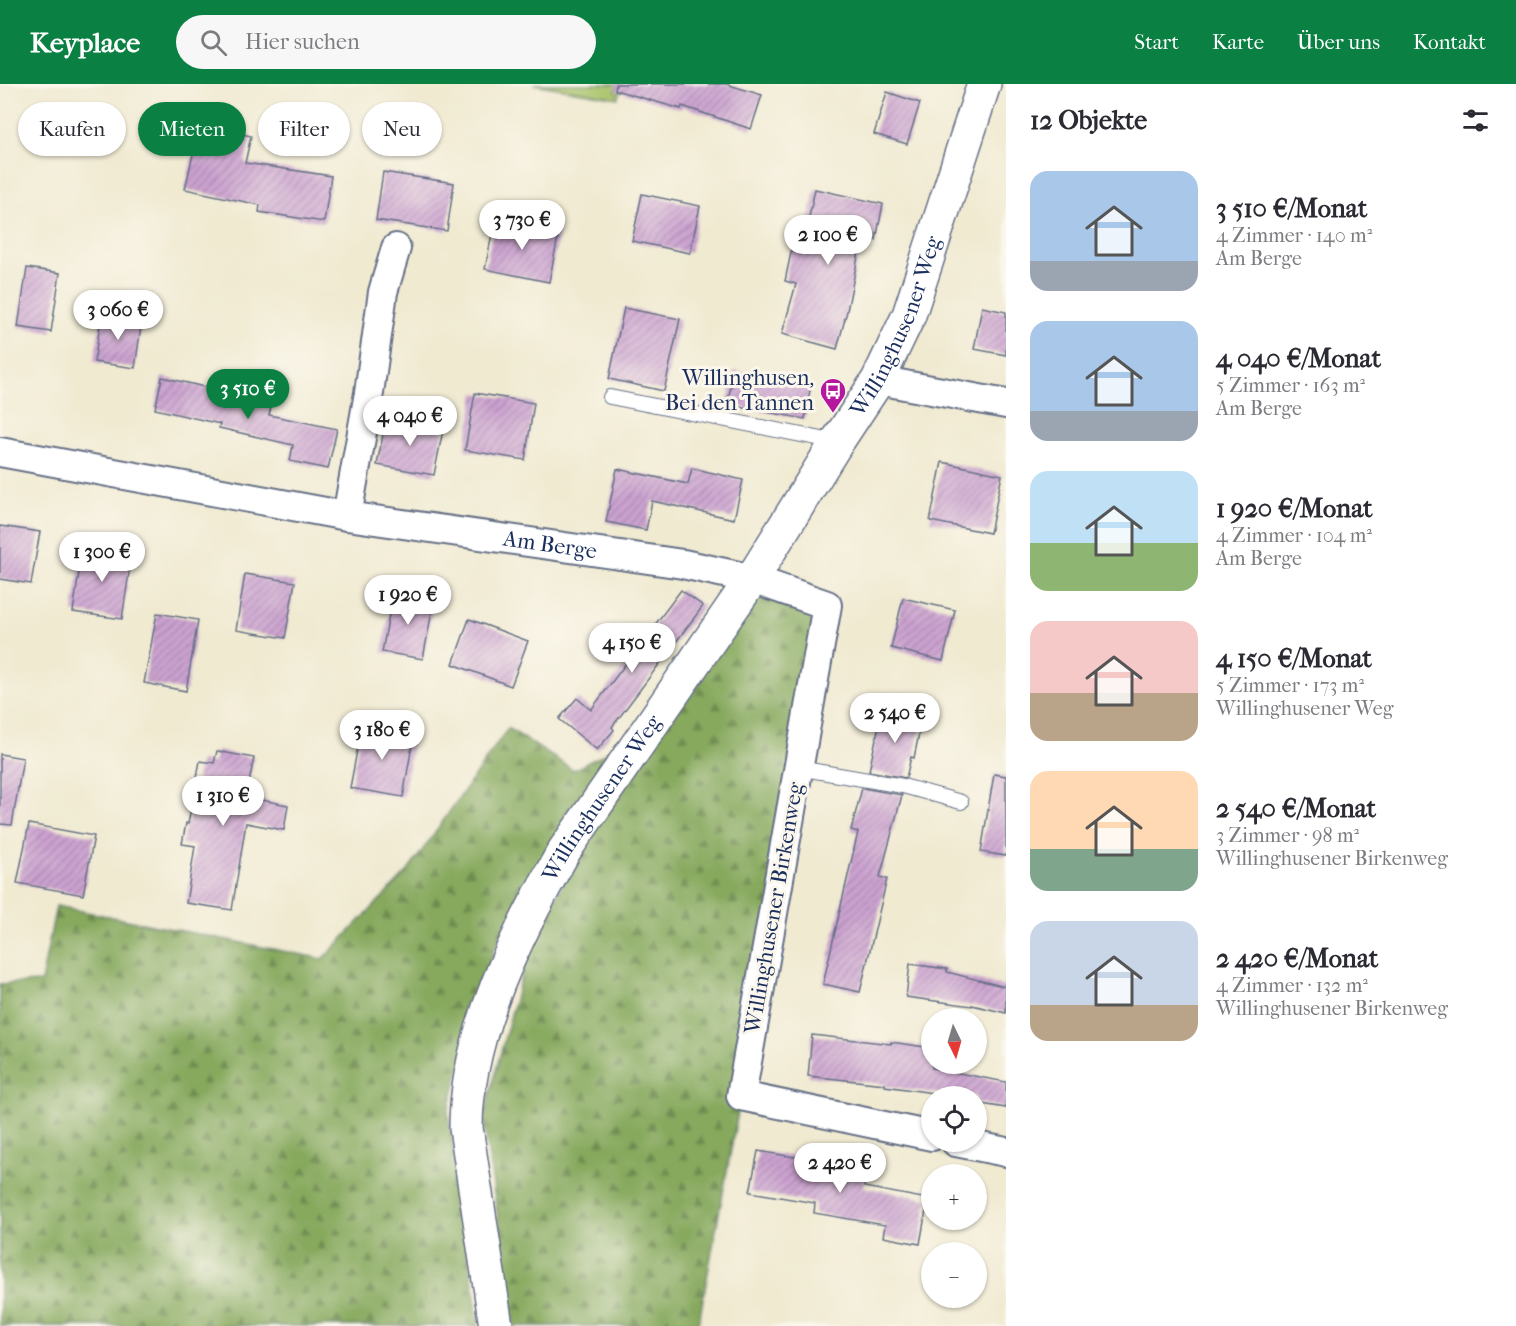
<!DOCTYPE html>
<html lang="de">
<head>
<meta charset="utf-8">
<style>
	body { margin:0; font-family:"IM FELL French Canon",serif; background:#f7f7f7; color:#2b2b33; height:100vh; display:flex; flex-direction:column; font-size:22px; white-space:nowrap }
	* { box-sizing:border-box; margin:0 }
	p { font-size:20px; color:#7c7c81 }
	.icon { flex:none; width:33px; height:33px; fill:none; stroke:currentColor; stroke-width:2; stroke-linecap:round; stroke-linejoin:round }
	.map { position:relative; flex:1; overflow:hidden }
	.sheet { display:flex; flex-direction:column; background:#fff; width:510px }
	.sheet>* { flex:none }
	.guide { position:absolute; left:18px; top:18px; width:570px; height:54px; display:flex; gap:12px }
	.needle { width:39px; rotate:175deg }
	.tools { position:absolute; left:921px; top:924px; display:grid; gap:12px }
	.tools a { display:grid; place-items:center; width:66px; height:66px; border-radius:50%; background:#fff; box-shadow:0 2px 4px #0004; font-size:30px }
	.price { position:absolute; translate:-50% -51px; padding:0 14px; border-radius:21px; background:#fff; color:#222; font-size:20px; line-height:39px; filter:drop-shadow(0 2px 3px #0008) }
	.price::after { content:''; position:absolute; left:50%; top:36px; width:18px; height:14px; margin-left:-9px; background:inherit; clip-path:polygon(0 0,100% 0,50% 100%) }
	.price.on { background:#0b8043; color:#fff }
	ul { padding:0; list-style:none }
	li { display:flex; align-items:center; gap:18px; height:150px; padding:0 24px }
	li span { display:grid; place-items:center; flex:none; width:168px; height:120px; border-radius:18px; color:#555 }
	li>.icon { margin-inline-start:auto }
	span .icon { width:72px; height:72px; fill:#fffc; stroke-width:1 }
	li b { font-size:26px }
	h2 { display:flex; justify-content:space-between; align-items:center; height:72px; padding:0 24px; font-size:26px }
	.chip { padding:0 21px; border-radius:27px; background:#fff; box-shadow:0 2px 4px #0004; font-size:21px; line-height:54px }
	.chip.on { background:#0b8043; color:#fff }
	header { display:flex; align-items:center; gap:36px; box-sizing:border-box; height:84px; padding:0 30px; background:#0b8043; color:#fff }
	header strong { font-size:28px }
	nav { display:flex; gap:33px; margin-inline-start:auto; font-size:21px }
	.search { width:420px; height:54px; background:#f7f7f7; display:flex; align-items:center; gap:15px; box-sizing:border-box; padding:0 21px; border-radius:33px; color:#7c7c81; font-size:22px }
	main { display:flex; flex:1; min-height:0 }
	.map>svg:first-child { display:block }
	.forest { fill:url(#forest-firs); stroke:#506c5e; stroke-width:1.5 }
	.park { fill:url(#park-tufts); stroke:#627964; stroke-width:1.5 }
	.building { fill:url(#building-hatch) }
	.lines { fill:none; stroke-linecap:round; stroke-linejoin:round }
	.lane-casing { stroke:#667086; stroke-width:16 }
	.street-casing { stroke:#667086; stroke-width:32 }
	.secondary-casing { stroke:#667086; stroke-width:36 }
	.lane { stroke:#fff; stroke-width:14 }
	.street { stroke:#fff; stroke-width:28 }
	.secondary { stroke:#fff; stroke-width:33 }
	.labels { text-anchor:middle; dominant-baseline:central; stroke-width:6; stroke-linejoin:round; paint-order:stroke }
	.street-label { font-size:22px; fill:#1b2f5e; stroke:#fbf7ec }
	.poi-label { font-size:22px; fill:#1b2f5e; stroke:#fbf7ec; text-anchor:end }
</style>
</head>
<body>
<header>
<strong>Keyplace</strong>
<div class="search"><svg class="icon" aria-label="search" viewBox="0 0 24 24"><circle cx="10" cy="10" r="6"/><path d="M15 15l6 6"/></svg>Hier suchen</div>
<nav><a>Start</a><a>Karte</a><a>Über uns</a><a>Kontakt</a></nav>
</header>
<main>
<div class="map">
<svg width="1006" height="1242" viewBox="0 0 1006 1242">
	<defs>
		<pattern id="forest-firs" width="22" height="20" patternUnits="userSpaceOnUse" patternTransform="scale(1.5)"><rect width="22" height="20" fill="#86a95d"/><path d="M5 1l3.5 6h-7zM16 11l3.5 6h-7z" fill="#6d8a50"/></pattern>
		<pattern id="park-tufts" width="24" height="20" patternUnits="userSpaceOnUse" patternTransform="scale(1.5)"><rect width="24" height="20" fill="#a9c369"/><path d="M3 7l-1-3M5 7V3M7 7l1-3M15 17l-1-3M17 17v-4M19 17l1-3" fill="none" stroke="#899f5a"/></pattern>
		<pattern id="building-hatch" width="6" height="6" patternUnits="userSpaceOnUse" patternTransform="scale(1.5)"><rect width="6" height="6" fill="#cca3d0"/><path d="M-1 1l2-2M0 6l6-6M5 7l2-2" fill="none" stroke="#a585ac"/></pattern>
	</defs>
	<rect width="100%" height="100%" fill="#fbf7ec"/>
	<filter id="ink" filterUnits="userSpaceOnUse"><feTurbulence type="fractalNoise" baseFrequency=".0167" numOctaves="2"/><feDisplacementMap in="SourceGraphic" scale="12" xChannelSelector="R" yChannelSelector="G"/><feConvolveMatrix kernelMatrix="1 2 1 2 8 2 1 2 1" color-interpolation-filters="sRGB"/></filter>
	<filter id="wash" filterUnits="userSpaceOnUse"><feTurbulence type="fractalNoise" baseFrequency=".008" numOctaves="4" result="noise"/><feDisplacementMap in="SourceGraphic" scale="24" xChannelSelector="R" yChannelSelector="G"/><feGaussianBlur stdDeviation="1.35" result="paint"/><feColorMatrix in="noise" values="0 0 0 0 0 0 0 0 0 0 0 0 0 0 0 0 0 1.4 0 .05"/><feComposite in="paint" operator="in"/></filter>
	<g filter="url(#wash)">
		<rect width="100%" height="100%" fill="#f0ead1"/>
		<g class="forest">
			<polygon points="762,500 827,521 741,1012 698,1242 514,1242 483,1034 526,875 575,775"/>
			<polygon points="508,644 573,686 628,658 553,758 494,865 448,1028 479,1242 0,1242 0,900 41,898 56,822 323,875 408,787"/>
		</g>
		<polygon class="park" points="533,0 623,0 618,14"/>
		<g id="blocks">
			<g class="building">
				<polygon points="616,0 726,0 762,11 751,45 682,22 681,25 615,6"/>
				<polygon points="887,8 920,19 907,60 874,50"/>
				<polygon points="200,40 251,52 245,79 331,92 324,138 259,128 260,121 185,105"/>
				<polygon points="383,88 454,99 447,147 376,136"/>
				<polygon points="815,105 883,120 876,156 862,153 847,227 837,265 782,250 796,200 785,197 793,159 803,161"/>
				<polygon points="642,110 700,122 690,169 632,157"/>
				<polygon points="495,135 559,148 549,198 485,185"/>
				<polygon points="27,184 60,189 51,248 18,243"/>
				<polygon points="982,223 1006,228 1006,271 974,265"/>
				<polygon points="624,224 680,235 664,307 609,295"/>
				<polygon points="102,229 142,235 135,284 94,278"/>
				<polygon points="734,287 811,300 805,335 727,321"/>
				<polygon points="162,293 272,319 269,331 337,345 328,385 290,377 293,361 219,344 220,340 155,325"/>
				<polygon points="475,309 534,319 525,376 465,366"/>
				<polygon points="386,335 443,346 434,391 377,381"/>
				<polygon points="942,378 1002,391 990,449 930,437"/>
				<polygon points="692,384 743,396 734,435 652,417 646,446 606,438 617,385 688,400"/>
				<polygon points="0,442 40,448 31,500 0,495"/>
				<polygon points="83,462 132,469 122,535 73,528"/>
				<polygon points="245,490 295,498 285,554 236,546"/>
				<polygon points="681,506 703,522 612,643 614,646 597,666 559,635 577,614 591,626"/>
				<polygon points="393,509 434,516 423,575 382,568"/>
				<polygon points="903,514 955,526 943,577 891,564"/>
				<polygon points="157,529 198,536 186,607 144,599"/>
				<polygon points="469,535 528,557 511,602 453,580"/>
				<polygon points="882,627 922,635 914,674 911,673 906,694 869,687"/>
				<polygon points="362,640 414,650 403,713 350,704"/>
				<polygon points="217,667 254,674 246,713 288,721 284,746 246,739 232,826 186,819 195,762 182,760 186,739 188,740 200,677 214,679"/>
				<polygon points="0,670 23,674 12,741 0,740"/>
				<polygon points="994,690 1006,692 1006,772 981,768"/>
				<polygon points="862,704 902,711 880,793 887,795 860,908 823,900 858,748 851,746"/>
				<polygon points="29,740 94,752 83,811 17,799"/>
				<polygon points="910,880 947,885 947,888 1006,903 1006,929 972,921 972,922 906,913"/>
				<polygon points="812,951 891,960 891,958 932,964 932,984 1006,998 1006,1024 976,1019 976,1012 954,1012 885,1002 885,1000 808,992"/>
				<polygon points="758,1067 867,1085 864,1103 928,1115 920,1160 883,1153 885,1141 814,1129 815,1119 750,1108"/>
			</g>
		</g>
	</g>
	<g filter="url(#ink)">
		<use href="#blocks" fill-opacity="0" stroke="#667086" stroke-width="1.5"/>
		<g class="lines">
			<g class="lane-casing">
				<g id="lane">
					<polyline points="610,313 837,358"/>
					<polyline points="798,684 903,702 961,718"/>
				</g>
			</g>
			<g class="street-casing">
				<g id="street">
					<polyline points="878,296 1006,320"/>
					<path id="s1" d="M0 368 347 432 683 480 752 495 827 521 741 1012 932 1052"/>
					<polyline points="347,432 369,309 383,208 396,164"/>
					<polyline points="956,1058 1006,1068"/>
				</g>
			</g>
			<g class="secondary-casing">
				<g id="secondary">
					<path id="s2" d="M496 1242 466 1044C466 949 518 848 564 767L752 495 837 358 878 296 909 231 984 0"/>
				</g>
			</g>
			<use href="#lane" class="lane"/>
			<use href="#street" class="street"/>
			<use href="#secondary" class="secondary"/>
		</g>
	</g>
	<defs>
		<g id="bus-pin" transform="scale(1.35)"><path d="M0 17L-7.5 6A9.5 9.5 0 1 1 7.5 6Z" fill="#b5179e" stroke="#fbf7ec"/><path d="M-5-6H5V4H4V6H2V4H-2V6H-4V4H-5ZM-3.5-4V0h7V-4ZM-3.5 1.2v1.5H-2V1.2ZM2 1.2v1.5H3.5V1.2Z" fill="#fff"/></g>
	</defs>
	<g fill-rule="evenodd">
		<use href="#bus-pin" x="833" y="307"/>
	</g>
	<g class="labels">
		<g class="street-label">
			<text stroke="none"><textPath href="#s2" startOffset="1120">Willinghusener Weg</textPath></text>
			<text stroke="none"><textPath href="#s1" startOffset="558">Am Berge</textPath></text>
			<text stroke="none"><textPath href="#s2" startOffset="562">Willinghusener Weg</textPath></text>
			<text transform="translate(774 824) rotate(-80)">Willinghusener Birkenweg</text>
		</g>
		<g class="poi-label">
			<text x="814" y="294">Willinghusen,<tspan x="814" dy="25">Bei den Tannen</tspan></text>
		</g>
	</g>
</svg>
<div class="tools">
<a><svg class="needle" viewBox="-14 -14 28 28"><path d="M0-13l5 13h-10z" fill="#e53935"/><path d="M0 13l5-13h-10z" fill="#7c7c81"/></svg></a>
<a><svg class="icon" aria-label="locate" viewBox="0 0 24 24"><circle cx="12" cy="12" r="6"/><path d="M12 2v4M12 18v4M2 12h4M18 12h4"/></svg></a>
<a>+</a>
<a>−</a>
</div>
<b class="price" style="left:522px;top:167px">3 730 €</b>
<b class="price" style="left:828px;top:182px">2 100 €</b>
<b class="price" style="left:118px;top:257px">3 060 €</b>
<b class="price on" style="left:248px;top:336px">3 510 €</b>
<b class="price" style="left:410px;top:363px">4 040 €</b>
<b class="price" style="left:102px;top:499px">1 300 €</b>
<b class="price" style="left:408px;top:542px">1 920 €</b>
<b class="price" style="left:632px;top:590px">4 150 €</b>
<b class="price" style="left:895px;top:660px">2 540 €</b>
<b class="price" style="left:382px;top:677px">3 180 €</b>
<b class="price" style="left:223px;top:743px">1 310 €</b>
<b class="price" style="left:840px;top:1110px">2 420 €</b>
<div class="guide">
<a class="chip">Kaufen</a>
<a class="chip on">Mieten</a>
<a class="chip">Filter</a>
<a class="chip">Neu</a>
</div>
</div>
<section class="sheet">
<h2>12 Objekte<svg class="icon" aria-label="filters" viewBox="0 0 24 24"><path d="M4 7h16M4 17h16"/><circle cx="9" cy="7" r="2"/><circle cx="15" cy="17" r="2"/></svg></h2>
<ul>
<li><span style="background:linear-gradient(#a9c7e8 75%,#9aa5b1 0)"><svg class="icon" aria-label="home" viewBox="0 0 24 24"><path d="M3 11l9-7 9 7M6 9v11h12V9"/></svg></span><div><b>3 510 €/Monat</b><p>4 Zimmer · 140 m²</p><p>Am Berge</p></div></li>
<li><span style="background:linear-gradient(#a9c7e8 75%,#9aa5b1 0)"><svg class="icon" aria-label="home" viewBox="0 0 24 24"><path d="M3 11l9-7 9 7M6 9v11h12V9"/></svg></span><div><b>4 040 €/Monat</b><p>5 Zimmer · 163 m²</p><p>Am Berge</p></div></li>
<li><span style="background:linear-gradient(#bfe0f5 60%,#8fb573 0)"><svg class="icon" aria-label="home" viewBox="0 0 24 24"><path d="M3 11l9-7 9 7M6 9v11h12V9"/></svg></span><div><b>1 920 €/Monat</b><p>4 Zimmer · 104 m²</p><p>Am Berge</p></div></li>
<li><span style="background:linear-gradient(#f6c9c9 60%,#b9a48a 0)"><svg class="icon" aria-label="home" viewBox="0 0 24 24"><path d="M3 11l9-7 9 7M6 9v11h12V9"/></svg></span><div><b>4 150 €/Monat</b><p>5 Zimmer · 173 m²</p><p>Willinghusener Weg</p></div></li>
<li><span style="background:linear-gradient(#ffd9b3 65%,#7fa58c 0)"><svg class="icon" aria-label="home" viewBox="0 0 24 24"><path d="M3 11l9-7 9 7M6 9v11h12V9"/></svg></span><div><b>2 540 €/Monat</b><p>3 Zimmer · 98 m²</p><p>Willinghusener Birkenweg</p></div></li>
<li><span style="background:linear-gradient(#c9d6e8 70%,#b9a48a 0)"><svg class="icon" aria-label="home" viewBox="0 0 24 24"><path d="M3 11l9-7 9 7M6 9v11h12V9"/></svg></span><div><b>2 420 €/Monat</b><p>4 Zimmer · 132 m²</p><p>Willinghusener Birkenweg</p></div></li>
</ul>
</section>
</main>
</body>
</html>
